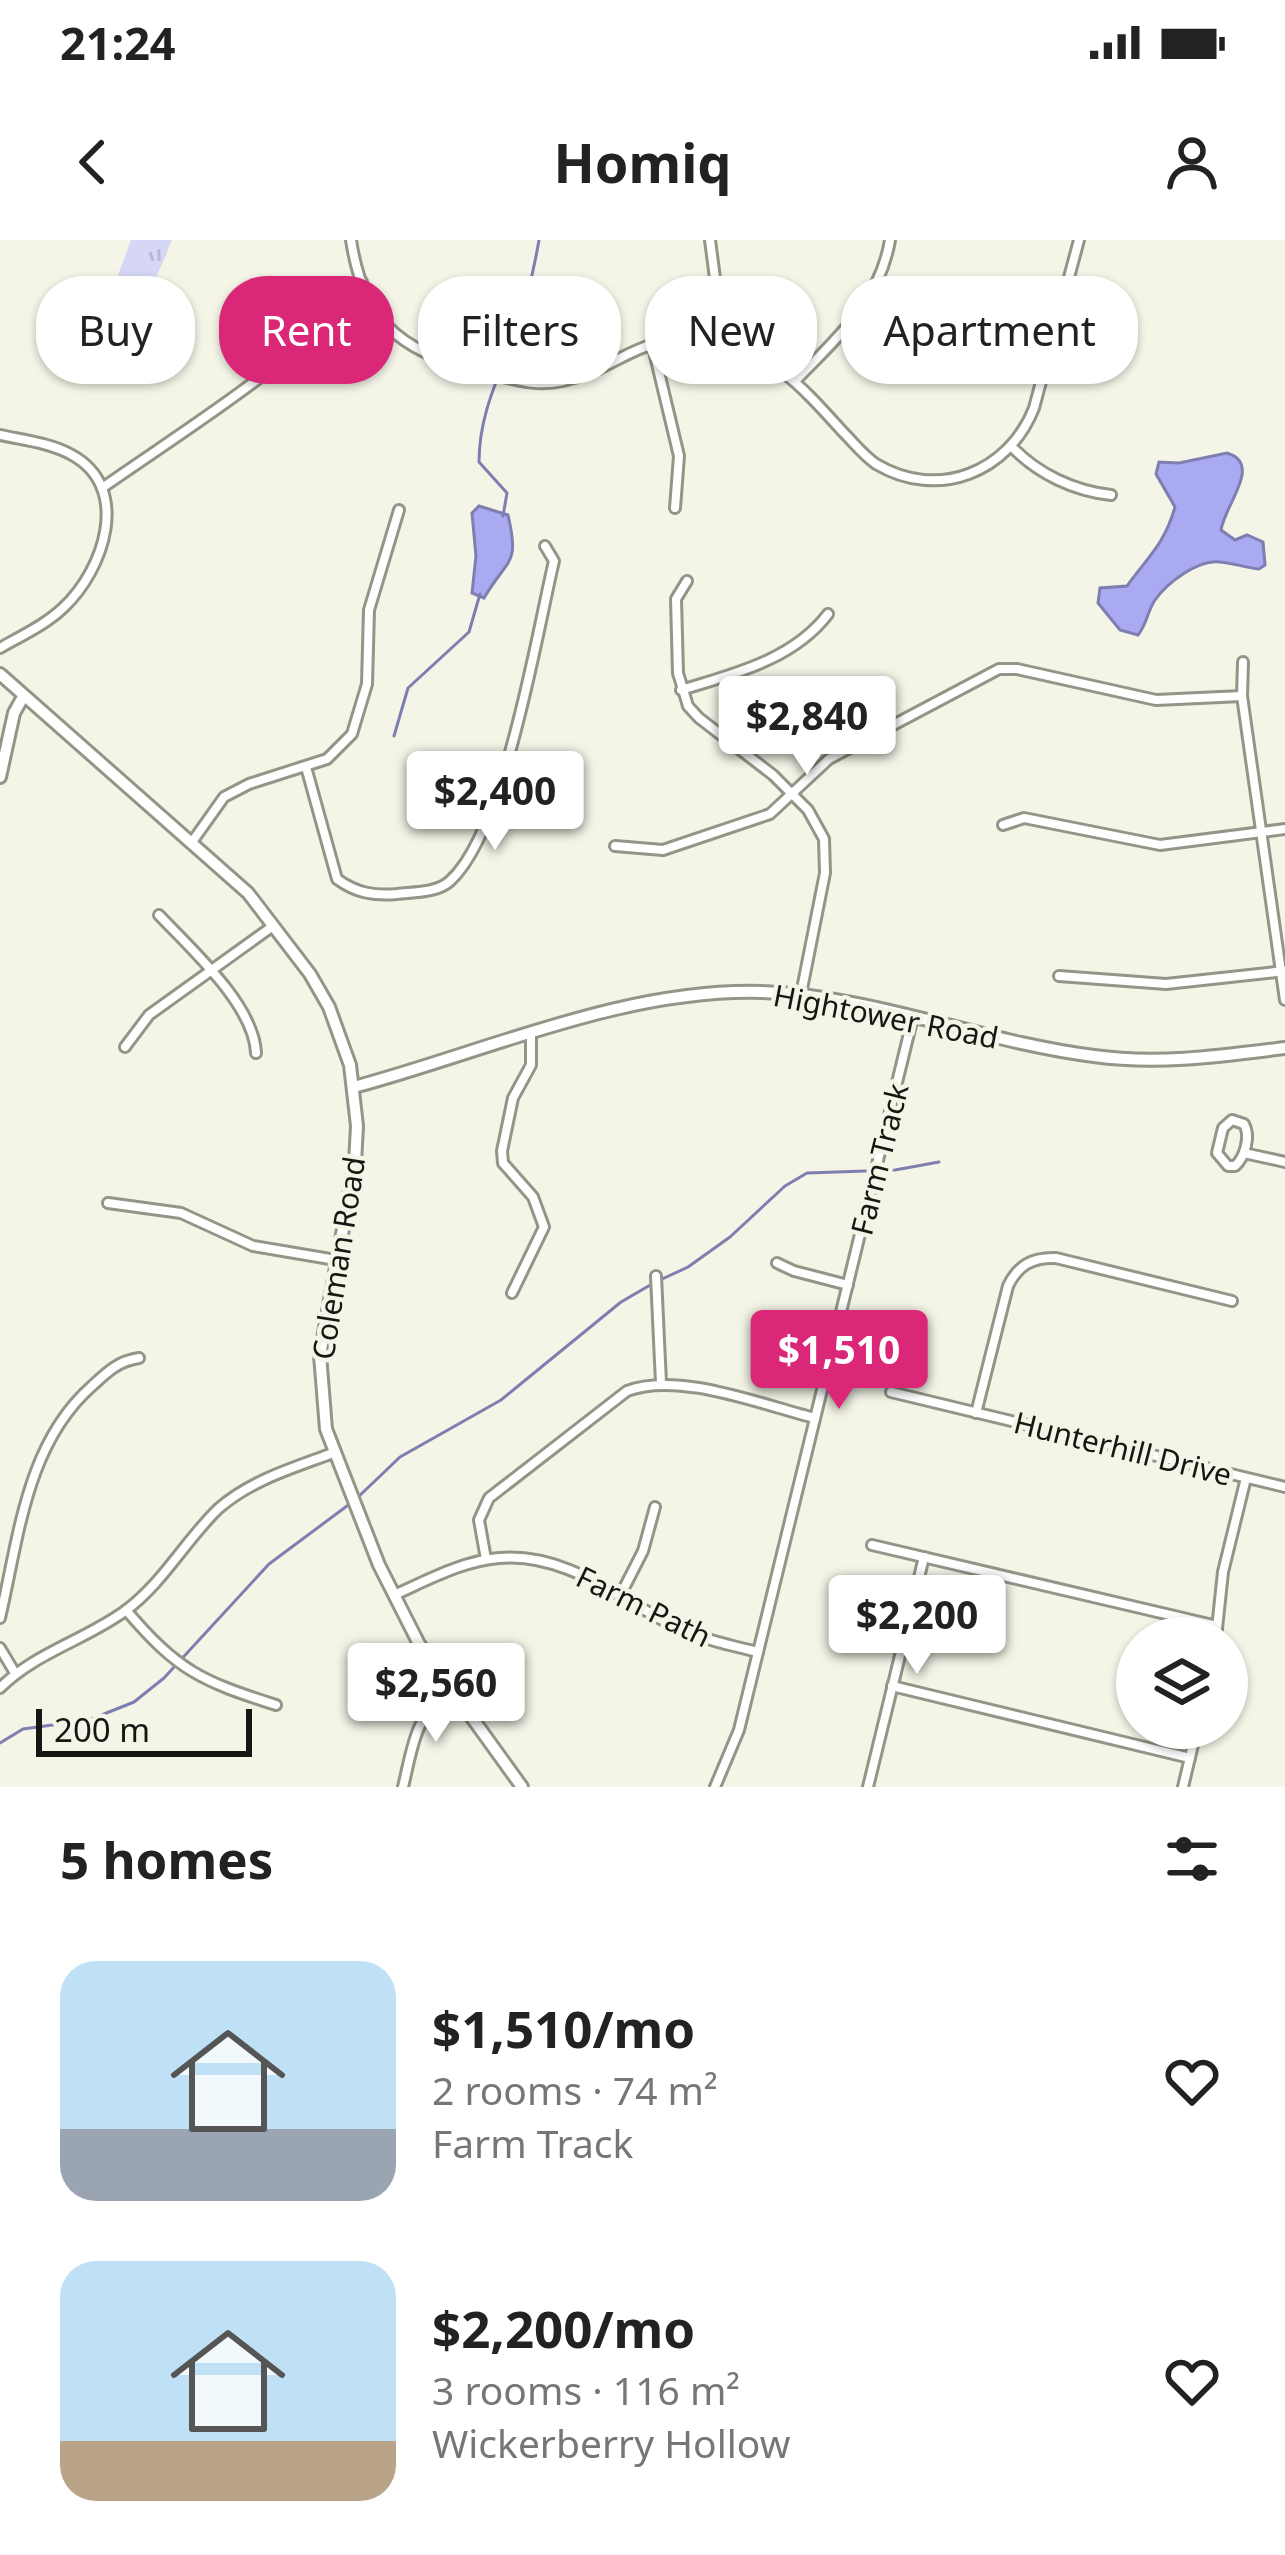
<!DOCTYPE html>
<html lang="en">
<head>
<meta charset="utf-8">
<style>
	body { margin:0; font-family:"Noto Sans",sans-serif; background:#f2f2f2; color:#222; height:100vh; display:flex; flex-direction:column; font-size:45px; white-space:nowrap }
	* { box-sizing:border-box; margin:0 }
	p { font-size:39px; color:#767676 }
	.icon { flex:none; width:66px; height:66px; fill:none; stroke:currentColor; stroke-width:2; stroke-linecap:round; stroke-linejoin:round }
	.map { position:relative; height:1547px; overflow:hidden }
	.side { display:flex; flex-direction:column; background:#fff; flex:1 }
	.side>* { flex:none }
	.guide { position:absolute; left:36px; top:36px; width:1215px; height:108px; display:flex; gap:24px }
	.fabs { position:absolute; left:1116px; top:1377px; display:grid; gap:24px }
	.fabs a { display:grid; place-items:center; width:132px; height:132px; border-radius:50%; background:#fff; box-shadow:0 3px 9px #0004; font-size:60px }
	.scale { position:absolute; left:36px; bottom:30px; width:216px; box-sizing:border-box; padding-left:12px; border:6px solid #161712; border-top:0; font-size:33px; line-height:42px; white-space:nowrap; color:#161712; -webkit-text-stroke:9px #f4f5e7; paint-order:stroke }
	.price { position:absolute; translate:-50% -102px; padding:0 27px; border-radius:12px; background:#fff; color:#222; font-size:39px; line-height:78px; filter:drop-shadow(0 3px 6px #0008) }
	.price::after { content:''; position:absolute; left:50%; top:72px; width:36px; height:27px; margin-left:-18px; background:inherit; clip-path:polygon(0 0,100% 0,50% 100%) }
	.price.current { background:#db2777; color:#fff }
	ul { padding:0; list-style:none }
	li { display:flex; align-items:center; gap:36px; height:300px; padding:0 60px }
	li span { display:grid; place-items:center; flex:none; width:336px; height:240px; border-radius:36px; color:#555 }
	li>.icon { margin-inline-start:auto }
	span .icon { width:144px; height:144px; fill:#fffc; stroke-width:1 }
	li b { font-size:51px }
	h2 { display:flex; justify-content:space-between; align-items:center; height:144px; padding:0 60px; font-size:51px }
	.pill { padding:0 42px; border-radius:48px; background:#fff; box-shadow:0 3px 9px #0004; font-size:42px; line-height:108px }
	.pill.current { background:#db2777; color:#fff }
	.status { display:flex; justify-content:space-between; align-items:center; height:84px; padding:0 60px; background:#fff; direction:ltr }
	.status svg { height:33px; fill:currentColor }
	header { display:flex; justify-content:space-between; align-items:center; height:156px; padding:0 60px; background:#fff; font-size:54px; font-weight:700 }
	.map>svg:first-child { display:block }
	.grass { fill:url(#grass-tufts) }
	.water { fill:#aaaaf3; stroke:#7e7eb0; stroke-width:3 }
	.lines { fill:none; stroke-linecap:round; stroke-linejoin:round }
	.stream { stroke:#7e7eb0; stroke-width:3 }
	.street-casing { stroke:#939587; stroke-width:14 }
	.secondary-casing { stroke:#939587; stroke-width:16 }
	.street { stroke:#fff; stroke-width:8 }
	.secondary { stroke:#fff; stroke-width:10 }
	.labels { text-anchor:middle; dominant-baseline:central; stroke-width:9; stroke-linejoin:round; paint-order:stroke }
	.street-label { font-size:30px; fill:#161712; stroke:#f4f5e7 }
</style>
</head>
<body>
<div class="status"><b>21:24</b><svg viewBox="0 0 49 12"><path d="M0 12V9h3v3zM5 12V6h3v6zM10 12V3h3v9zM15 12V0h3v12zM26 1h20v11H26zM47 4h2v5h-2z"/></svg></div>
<header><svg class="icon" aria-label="back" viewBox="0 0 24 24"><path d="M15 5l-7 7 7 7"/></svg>Homiq<svg class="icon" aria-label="person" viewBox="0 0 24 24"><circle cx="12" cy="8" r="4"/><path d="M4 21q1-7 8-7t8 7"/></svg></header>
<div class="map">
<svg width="1285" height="1547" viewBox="0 0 1285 1547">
	<defs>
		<pattern id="grass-tufts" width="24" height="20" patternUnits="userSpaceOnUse" patternTransform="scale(3)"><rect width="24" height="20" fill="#d6d7f6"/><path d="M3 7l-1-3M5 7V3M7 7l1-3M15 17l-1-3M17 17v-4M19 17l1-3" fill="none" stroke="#b7b8d2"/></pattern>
	</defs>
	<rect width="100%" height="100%" fill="#f4f5e7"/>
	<polygon class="grass" points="131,0 172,0 156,38 178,82 172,104 162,116 97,115 86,96 98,66 113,49"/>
	<g class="water">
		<path d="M1227 213C1263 224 1225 264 1221 290L1235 300 1247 295 1263 302 1265 325 1259 329C1246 328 1234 323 1220 322 1198 319 1167 343 1155 360 1147 372 1147 384 1138 395L1120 390 1098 363 1100 348 1127 346C1148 317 1165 303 1175 267L1156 234 1159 222 1179 223Z"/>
		<path d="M479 266 508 275C520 326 508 317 484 358L472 353 476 316 472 273Z"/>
	</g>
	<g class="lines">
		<g class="stream">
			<path d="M503 276 507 253 479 222C479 171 502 131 518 84 528 56 534 29 539 0"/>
			<polyline points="394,496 408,448 469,392 480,354"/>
			<polyline points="660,1040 688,1027 730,997 785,946 807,933 895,930 939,922"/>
			<polyline points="0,1503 23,1489 89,1480 134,1462 164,1438 269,1324 355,1260 400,1217 501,1160 621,1062 652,1044"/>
		</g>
		<g class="street-casing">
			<g id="street">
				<path d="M351 0C365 91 409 114 491 134 515 140 538 147 563 141 620 129 640 90 711 101 771 110 804 149 843 192 854 203 863 215 876 224 938 261 1009 232 1034 168L1079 0"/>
				<polyline points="709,101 716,46 710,0"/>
				<polyline points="652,103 679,216 675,268"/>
				<path d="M796 140C837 98 880 61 890 0"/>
				<path d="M0 195C23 200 51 203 72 215 132 248 104 330 63 368 45 385 21 396 0 408"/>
				<path d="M1012 207C1038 234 1074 251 1111 255"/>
				<path d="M102 248C155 211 211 175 262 136 300 106 316 61 362 42"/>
				<polyline points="687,341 676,359 678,433 688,466 699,478 773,535 808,570 824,599 825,633 801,754"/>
				<polyline points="1243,422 1242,456 1285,760"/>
				<path d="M681 450C733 434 793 420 828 374"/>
				<path d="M306 527 337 639C356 653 374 656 397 654 414 652 437 653 450 641 505 591 536 397 554 321L545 306"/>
				<polyline points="1003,585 1024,578 1160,605 1285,589"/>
				<polyline points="192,602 224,557 249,544 327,519 352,494 367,444 369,370 399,270"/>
				<polyline points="615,606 663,610 770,574 829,519 999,429 1017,429 1156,460 1242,456"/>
				<path d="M159 675C191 709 254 765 256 813"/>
				<polyline points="1059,736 1166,744 1285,731"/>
				<polyline points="125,807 149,775 273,686"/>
				<path d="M1232 880 1244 884C1251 896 1245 917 1235 926H1228L1217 913 1223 888Z"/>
				<polyline points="1244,913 1285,922"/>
				<polyline points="108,963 181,973 253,1006 336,1020"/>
				<polyline points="777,1023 794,1031 848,1045"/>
				<polyline points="656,1036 661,1143"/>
				<polyline points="512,1053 544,987 533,957 503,923 502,911 513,858 531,825 531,792"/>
				<polyline points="891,1152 1285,1247"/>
				<path d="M976 1173 1008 1046C1018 1025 1033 1017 1056 1018L1232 1061"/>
				<polyline points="872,1305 1217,1386"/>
				<path d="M486 1319 479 1280 489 1258 627 1151C678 1131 762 1165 815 1178"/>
				<path d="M394 1355C428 1340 462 1321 499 1318 563 1312 616 1356 670 1384 698 1398 728 1405 758 1412"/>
				<polyline points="620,1356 643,1311 655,1267"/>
				<path d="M126 1370C178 1431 201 1441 276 1465"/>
				<path d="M0 1378C19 1297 26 1204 92 1146 107 1132 118 1121 139 1118"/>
				<polyline points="1216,1398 1223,1332 1246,1238"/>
				<polyline points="0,1408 15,1433"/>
				<polyline points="892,1446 1190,1518"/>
				<path d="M0 1448C35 1413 85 1400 125 1371 163 1343 185 1301 218 1269 251 1240 293 1228 333 1213"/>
				<path d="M403 1547C413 1506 414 1477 450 1450"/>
				<polyline points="715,1547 739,1490 913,777"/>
				<polyline points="868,1547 924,1317"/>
				<polyline points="1183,1547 1197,1488"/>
			</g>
		</g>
		<g class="secondary-casing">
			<g id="secondary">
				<polyline points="0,434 248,653 310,734 329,767 350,825 357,886 355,923 320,1115 326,1189 379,1325 419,1404 522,1547"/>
				<polyline points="0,537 14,473 23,457"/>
				<path d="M354 847C485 812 624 748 762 752 875 756 982 802 1094 816 1158 825 1221 816 1285 808"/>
			</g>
		</g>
		<use href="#street" class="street"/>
		<use href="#secondary" class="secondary"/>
	</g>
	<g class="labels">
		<g class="street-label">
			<text transform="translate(886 776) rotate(11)">Hightower Road</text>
			<text transform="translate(879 919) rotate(-76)">Farm Track</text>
			<text transform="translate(338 1018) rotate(-81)">Coleman Road</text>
			<text transform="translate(1123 1208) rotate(14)">Hunterhill Drive</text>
			<text transform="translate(644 1366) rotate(26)">Farm Path</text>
		</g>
	</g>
</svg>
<div class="fabs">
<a><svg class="icon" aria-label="layers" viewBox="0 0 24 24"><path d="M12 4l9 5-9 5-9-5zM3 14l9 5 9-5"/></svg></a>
</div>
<div class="scale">200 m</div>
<b class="price" style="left:807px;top:538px">$2,840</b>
<b class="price" style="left:495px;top:613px">$2,400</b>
<b class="price current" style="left:839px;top:1172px">$1,510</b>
<b class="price" style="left:917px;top:1437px">$2,200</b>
<b class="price" style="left:436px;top:1505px">$2,560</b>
<div class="guide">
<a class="pill">Buy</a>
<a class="pill current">Rent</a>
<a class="pill">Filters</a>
<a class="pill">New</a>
<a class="pill">Apartment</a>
</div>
</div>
<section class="side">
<h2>5 homes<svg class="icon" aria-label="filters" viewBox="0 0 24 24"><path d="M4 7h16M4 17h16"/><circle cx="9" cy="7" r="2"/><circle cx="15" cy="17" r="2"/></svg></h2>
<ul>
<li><span style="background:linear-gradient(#bfe0f5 70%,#9aa5b1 0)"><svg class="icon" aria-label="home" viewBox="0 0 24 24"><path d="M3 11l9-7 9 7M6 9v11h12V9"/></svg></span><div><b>$1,510/mo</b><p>2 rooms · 74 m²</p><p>Farm Track</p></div><svg class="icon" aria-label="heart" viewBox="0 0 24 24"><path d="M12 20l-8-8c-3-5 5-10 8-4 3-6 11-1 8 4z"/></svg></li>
<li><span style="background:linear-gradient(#bfe0f5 75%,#b9a48a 0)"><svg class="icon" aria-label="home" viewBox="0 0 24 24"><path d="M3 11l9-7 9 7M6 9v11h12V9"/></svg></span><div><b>$2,200/mo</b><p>3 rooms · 116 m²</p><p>Wickerberry Hollow</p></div><svg class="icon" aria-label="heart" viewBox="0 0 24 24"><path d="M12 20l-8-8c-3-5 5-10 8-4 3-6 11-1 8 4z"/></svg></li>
</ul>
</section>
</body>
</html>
